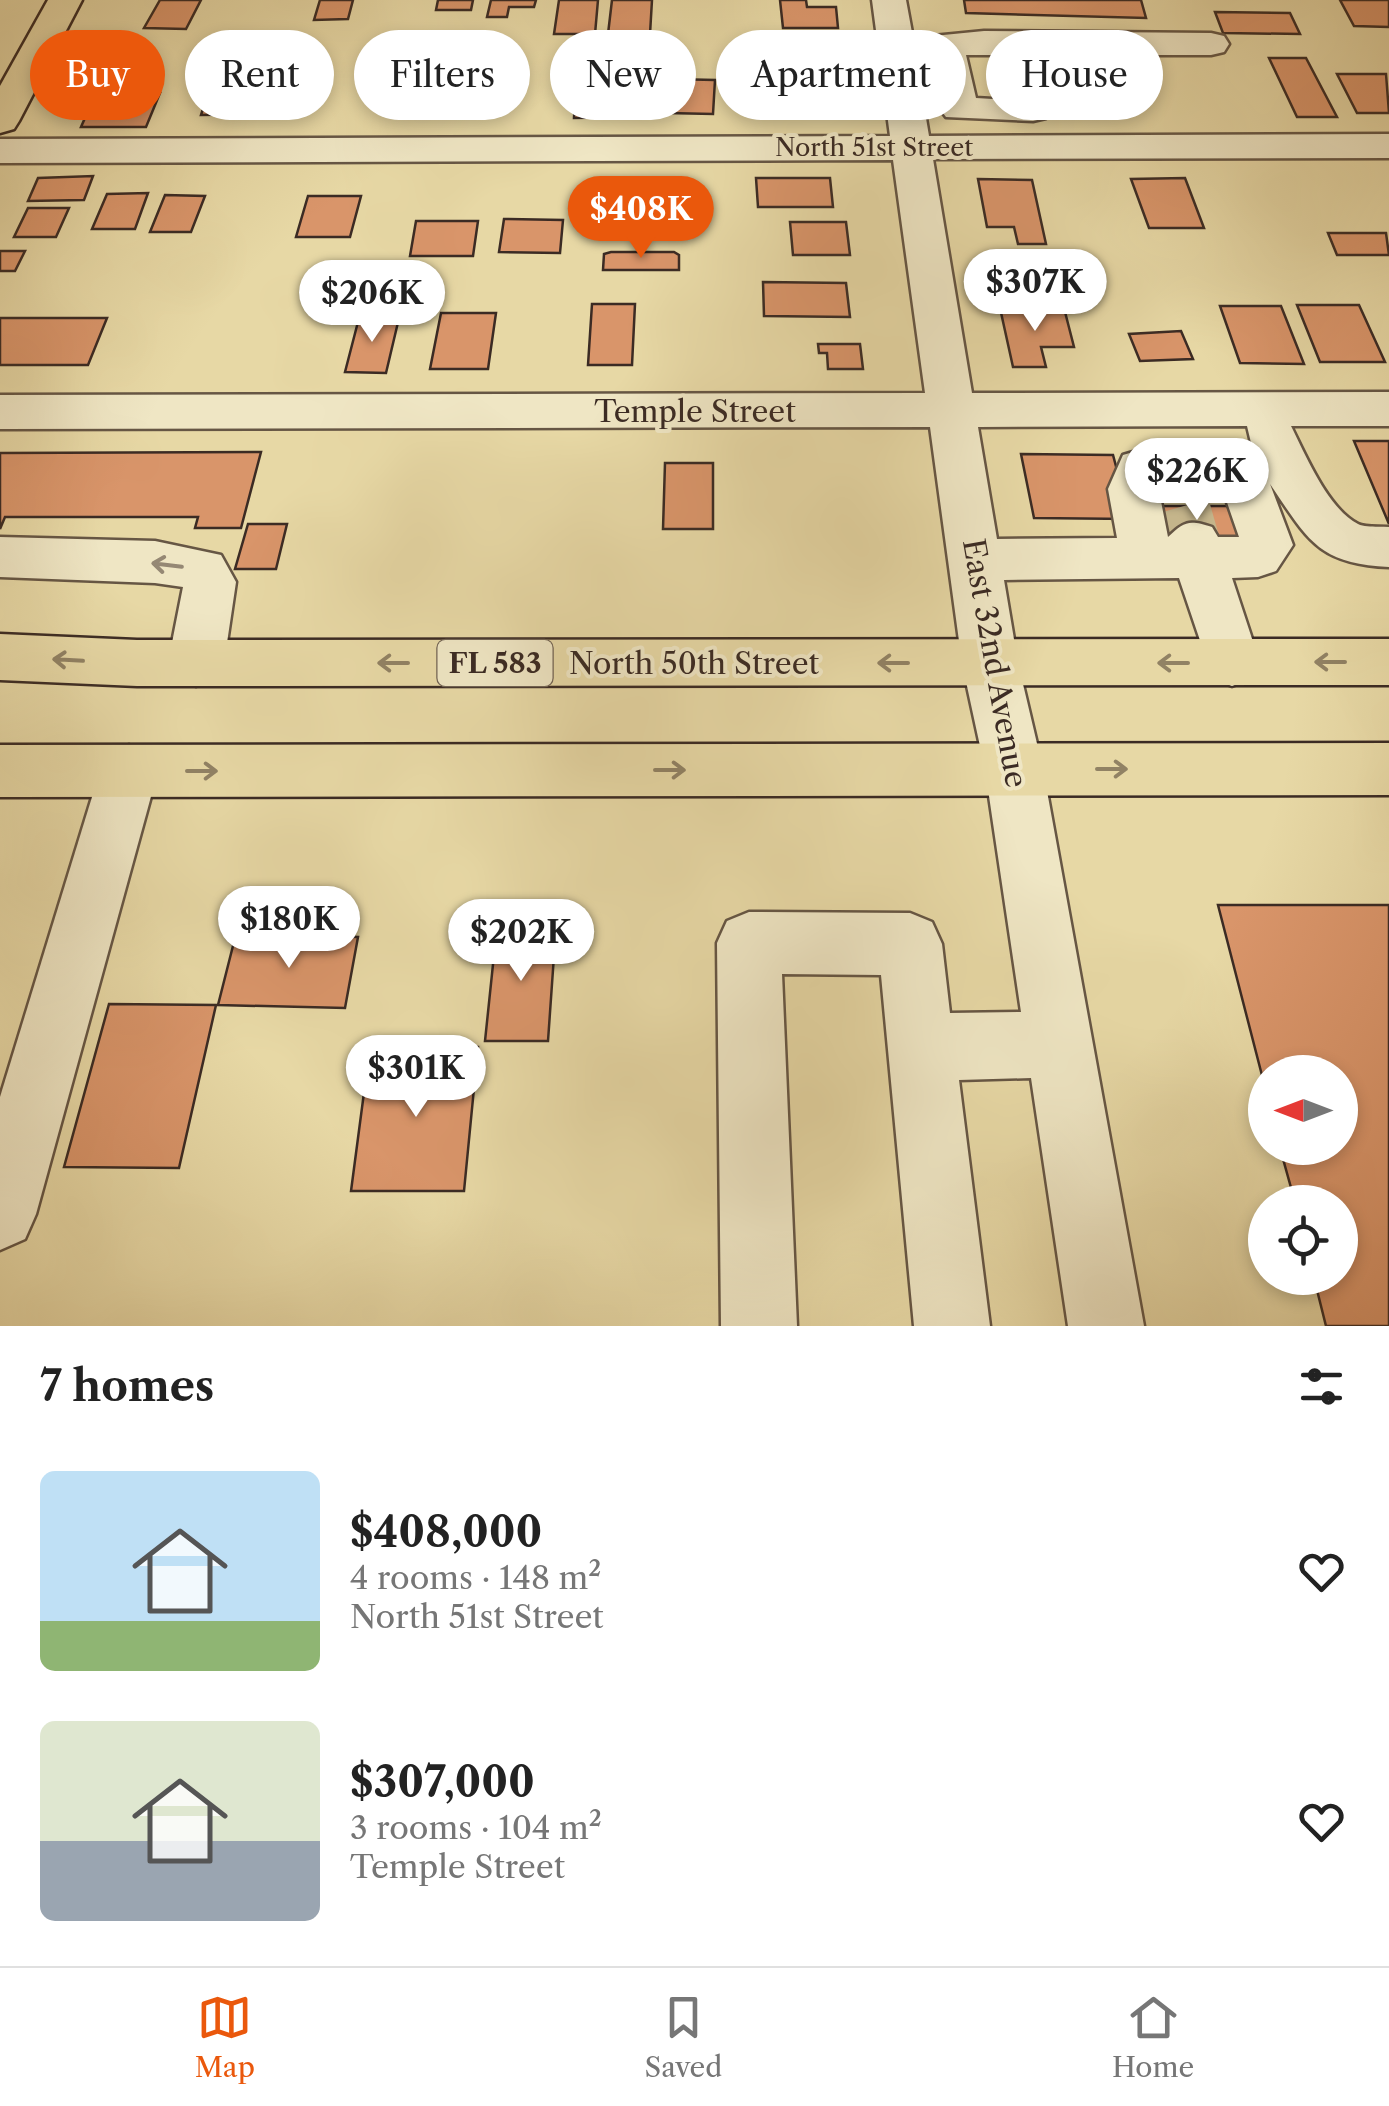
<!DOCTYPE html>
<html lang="en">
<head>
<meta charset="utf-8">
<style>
	body { margin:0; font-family:"Libre Caslon Text",serif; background:#f6f6f6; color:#222; height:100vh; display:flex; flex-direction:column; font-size:38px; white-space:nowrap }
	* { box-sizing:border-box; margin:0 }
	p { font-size:32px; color:#767676 }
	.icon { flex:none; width:55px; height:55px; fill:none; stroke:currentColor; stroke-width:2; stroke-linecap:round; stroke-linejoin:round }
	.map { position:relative; height:1326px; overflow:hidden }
	.drawer { display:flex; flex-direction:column; background:#fff; flex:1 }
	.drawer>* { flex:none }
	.top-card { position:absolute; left:30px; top:30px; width:1330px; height:90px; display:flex; gap:20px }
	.needle { width:65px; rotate:270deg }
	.buttons { position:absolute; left:1248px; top:1055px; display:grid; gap:20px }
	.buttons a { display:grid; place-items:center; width:110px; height:110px; border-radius:50%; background:#fff; box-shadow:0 5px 15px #0003; font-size:50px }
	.price { position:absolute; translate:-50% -85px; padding:0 22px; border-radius:35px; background:#fff; color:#222; font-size:32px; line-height:65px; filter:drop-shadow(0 2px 5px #0008) }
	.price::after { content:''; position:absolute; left:50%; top:60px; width:30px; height:22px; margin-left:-15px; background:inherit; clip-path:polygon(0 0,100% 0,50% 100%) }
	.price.current { background:#ea580c; color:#fff }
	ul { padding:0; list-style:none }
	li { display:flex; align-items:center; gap:30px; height:250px; padding:0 40px }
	li span { display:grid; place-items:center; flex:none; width:280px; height:200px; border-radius:15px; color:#555 }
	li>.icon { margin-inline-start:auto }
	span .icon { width:120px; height:120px; fill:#fffc; stroke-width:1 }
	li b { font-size:42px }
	h2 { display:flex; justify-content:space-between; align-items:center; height:120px; padding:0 40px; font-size:42px }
	.chip { padding:0 35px; border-radius:45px; background:#fff; box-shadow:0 5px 15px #0003; font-size:35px; line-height:90px }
	.chip.current { background:#ea580c; color:#fff }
	.dock { display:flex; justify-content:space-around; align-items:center; height:140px; border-top:2px solid #e0e0e0; background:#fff; font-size:28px; color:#767676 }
	.dock a { display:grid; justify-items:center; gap:5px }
	.dock .current { color:#ea580c }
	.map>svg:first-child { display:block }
	.building { fill:#d9956a; stroke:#3b2b24; stroke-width:2.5 }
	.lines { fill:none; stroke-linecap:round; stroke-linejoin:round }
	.minor-tunnel { stroke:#c5b58b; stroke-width:51; stroke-dasharray:51 25; stroke-linecap:butt }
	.minor-casing { stroke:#665644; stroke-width:5 }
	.major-casing { stroke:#3b2b24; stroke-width:5 }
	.minor { fill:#efe6c4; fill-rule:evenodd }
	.major { fill:#e7d8a5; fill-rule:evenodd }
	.oneway { stroke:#958874 }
	.oneway2 { stroke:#918264 }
	.labels { text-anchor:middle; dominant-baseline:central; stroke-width:8; stroke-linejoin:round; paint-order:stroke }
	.far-street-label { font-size:25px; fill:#3b2b24; stroke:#efe6c4 }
	.shield { fill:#efe6c4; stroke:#716354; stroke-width:2.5 }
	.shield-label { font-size:28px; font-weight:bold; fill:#3b2b24 }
	.street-label { font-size:30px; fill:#3b2b24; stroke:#efe6c4 }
</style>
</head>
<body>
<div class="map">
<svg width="1389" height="1326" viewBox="0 0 1389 1326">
	<rect width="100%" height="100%" fill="#e7d8a5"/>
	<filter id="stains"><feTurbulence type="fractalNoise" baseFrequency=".002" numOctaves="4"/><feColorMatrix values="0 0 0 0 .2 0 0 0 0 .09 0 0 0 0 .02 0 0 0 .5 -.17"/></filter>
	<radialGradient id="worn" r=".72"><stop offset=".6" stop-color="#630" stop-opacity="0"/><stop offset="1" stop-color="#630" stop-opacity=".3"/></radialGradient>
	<g class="building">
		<polygon points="160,0 201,0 186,29 144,28"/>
		<polygon points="320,0 353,0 348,19 314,20"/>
		<polygon points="438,0 473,0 471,10 436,10"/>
		<polygon points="491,0 536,0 534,7 509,7 507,17 487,17"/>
		<polygon points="559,0 598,0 595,34 554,34"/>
		<polygon points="612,0 652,0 650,34 608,34"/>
		<polygon points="780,0 806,0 807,7 836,7 838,28 783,28"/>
		<polygon points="964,0 1141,0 1146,18 966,13"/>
		<polygon points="1340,0 1389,0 1389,27 1354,26"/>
		<polygon points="1215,12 1290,13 1300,34 1223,33"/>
		<polygon points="1269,58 1306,58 1337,117 1297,117"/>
		<polygon points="605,60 640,60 639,75 604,75"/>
		<polygon points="1337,74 1386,74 1389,113 1357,113"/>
		<polygon points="670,79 715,80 713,114 667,113"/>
		<polygon points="405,80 432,80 428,98 400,97"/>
		<polygon points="276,92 270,114 201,115 208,93"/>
		<polygon points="96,93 160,93 146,127 81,127"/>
		<polygon points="602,95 602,106 629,105 629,117 574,118 575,96"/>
		<polygon points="93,176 84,200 28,201 38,178"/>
		<polygon points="756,178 830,178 833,207 758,207"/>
		<polygon points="1185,178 1204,228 1149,228 1131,179"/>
		<polygon points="978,179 1032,180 1046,244 1018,244 1014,227 987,227"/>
		<polygon points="594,191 690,191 690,224 591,224"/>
		<polygon points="148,193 135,229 92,229 107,194"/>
		<polygon points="165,195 205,196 191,232 150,232"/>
		<polygon points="308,196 361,196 350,237 296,237"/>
		<polygon points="28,208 69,208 56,237 14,237"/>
		<polygon points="504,219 563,220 560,253 499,252"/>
		<polygon points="416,221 478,221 473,256 410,256"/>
		<polygon points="790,222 846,222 850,255 793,255"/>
		<polygon points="1328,233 1386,233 1389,255 1337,255"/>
		<polygon points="0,251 25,251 15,271 0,271"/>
		<polygon points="611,252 674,252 679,255 679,270 603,270 604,254"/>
		<polygon points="763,282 846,283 850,317 764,316"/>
		<polygon points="592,304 635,304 632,365 588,365"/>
		<polygon points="1297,305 1359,305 1385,362 1320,362"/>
		<polygon points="1220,306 1281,306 1304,364 1240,363"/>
		<polygon points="1000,308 1064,308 1074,347 1041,347 1046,367 1013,367"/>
		<polygon points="441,313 496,313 488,369 430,369"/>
		<polygon points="0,318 107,318 88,365 0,365"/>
		<polygon points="359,318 399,318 386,373 345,372"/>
		<polygon points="1181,331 1193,359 1140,361 1129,334"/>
		<polygon points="818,344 860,344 863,369 828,369 827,353 819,353"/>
		<polygon points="1354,441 1389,441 1389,524"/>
		<polygon points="261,452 241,528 195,528 198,517 5,517 0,529 0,453"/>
		<polygon points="1021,454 1113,455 1130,519 1034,518"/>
		<polygon points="665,463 713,463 713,529 663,529"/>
		<polygon points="1138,506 1245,506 1256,541 1147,540"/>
		<polygon points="248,524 287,524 276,569 235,569"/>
		<polygon points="1218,905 1389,905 1389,1326 1326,1326 1314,1278 1340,1278 1340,1202 1295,1202 1280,1148 1340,1148 1340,1072 1265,1072 1265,1087"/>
		<polygon points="497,926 556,927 548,1041 485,1041"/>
		<polygon points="236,934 358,937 345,1008 218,1005"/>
		<polygon points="109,1004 216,1005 179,1168 64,1167"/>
		<polygon points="370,1047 478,1047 464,1191 351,1191"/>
	</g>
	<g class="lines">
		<polyline class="minor-tunnel" points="1184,506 1194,541"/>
		<g class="minor-casing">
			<g id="minor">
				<path d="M872 0H906L913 38 984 31 1211 33 1224 36 1229 44 1224 52 1211 55H966L976 98 1046 102 1052 110 1046 118 1033 121 946 117 940 109 930 58 916 59 929 136 1389 134V158L933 159 972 393 1389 392V426H1291C1305 454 1328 509 1358 524 1366 528 1379 526 1389 527V567C1317 564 1307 538 1270 484L1293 545 1276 571 1258 577 1232 578 1260 663 1251 679 1232 686 1213 679 1179 578 1004 580 1018 663 1043 769 1144 1326H1068L1031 1078 959 1080 990 1326H914L881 975 782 974 797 1326H721L717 943 727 921 749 912 910 913 932 922 942 944 950 1013 1021 1012 985 769 962 663 930 427 0 429V395L925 393 893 160 0 163V139L890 136ZM1247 426 1252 447 1140 450 1123 455 1108 489 1117 538 997 539 978 427ZM1221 485 1239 537H1218L1212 527C1188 519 1184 522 1168 537L1158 486Z"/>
				<polygon points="0,537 155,541 221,555 236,582 224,663 215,679 196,686 177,679 168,663 183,587 155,583 0,577"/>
				<polygon points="129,745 150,753 158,771 36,1214 25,1239 0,1250 0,1097 100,771 108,753"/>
			</g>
		</g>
		<g class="major-casing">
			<g id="major">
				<polygon points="48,0 82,0 19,121 14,129 0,133 0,86"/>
				<polygon points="0,634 137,640 1389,639 1389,685 137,686 0,680"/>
				<polygon points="1389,743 1389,795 0,797 0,745"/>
			</g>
		</g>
		<use href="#minor" class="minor"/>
		<use href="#major" class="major"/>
	</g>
	<defs><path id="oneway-shaft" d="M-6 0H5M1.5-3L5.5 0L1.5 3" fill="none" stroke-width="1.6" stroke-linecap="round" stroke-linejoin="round" transform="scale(2.5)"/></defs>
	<use class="oneway" href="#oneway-shaft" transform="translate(167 565) rotate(-173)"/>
	<g class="oneway2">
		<use href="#oneway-shaft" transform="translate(68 660) rotate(-177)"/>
		<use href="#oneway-shaft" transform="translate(1330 662) rotate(180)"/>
		<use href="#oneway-shaft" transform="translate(393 663) rotate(-180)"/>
		<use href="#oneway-shaft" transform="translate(893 663) rotate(-180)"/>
		<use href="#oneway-shaft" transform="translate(1173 663) rotate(180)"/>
		<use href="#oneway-shaft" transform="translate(1112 769)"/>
		<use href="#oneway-shaft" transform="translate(670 770)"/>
		<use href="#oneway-shaft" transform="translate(202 771)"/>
	</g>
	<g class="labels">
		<g class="far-street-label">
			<text x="874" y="147">North 51st Street</text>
		</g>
		<rect class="shield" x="437.5" y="640" width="115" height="46" rx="8"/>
		<g class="shield-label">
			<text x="495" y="663">FL 583</text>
		</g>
		<g class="street-label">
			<text x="695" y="411">Temple Street</text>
			<text x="694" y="663">North 50th Street</text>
			<text transform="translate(995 663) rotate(80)">East 32nd Avenue</text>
		</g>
	</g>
	<rect width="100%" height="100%" filter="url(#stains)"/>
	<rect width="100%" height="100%" fill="url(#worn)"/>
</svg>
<div class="buttons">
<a><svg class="needle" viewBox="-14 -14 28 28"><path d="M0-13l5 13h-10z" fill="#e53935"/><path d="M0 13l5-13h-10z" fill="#767676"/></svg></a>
<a><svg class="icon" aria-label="locate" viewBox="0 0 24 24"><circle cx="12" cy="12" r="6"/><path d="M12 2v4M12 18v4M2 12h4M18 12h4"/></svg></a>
</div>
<b class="price current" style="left:641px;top:261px">$408K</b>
<b class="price" style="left:1035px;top:334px">$307K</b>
<b class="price" style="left:372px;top:345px">$206K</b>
<b class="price" style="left:1197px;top:523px">$226K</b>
<b class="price" style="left:289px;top:971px">$180K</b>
<b class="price" style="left:521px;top:984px">$202K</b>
<b class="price" style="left:416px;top:1120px">$301K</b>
<div class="top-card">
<a class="chip current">Buy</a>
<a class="chip">Rent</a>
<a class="chip">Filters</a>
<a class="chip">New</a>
<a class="chip">Apartment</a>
<a class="chip">House</a>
</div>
</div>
<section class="drawer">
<h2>7 homes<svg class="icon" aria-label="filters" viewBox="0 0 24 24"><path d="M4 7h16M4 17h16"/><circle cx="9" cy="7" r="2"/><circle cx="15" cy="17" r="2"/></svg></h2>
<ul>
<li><span style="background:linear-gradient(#bfe0f5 75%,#8fb573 0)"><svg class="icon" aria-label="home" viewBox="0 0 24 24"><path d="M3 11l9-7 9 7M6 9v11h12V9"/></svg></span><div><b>$408,000</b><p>4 rooms · 148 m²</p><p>North 51st Street</p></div><svg class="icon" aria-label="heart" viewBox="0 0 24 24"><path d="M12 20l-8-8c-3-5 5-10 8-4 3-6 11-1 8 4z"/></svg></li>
<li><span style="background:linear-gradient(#dfe7d0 60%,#9aa5b1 0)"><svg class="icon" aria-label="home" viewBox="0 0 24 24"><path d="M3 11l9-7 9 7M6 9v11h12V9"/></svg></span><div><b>$307,000</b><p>3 rooms · 104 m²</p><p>Temple Street</p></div><svg class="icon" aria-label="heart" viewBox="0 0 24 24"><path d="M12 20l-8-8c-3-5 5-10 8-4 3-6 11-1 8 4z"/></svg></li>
</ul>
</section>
<nav class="dock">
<a class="current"><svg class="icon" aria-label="map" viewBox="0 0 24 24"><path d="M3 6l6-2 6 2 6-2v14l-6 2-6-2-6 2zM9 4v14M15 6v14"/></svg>Map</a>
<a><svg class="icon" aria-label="saved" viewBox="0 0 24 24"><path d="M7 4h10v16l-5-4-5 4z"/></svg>Saved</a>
<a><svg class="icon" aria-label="home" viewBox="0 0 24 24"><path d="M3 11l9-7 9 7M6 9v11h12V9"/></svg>Home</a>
</nav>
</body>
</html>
